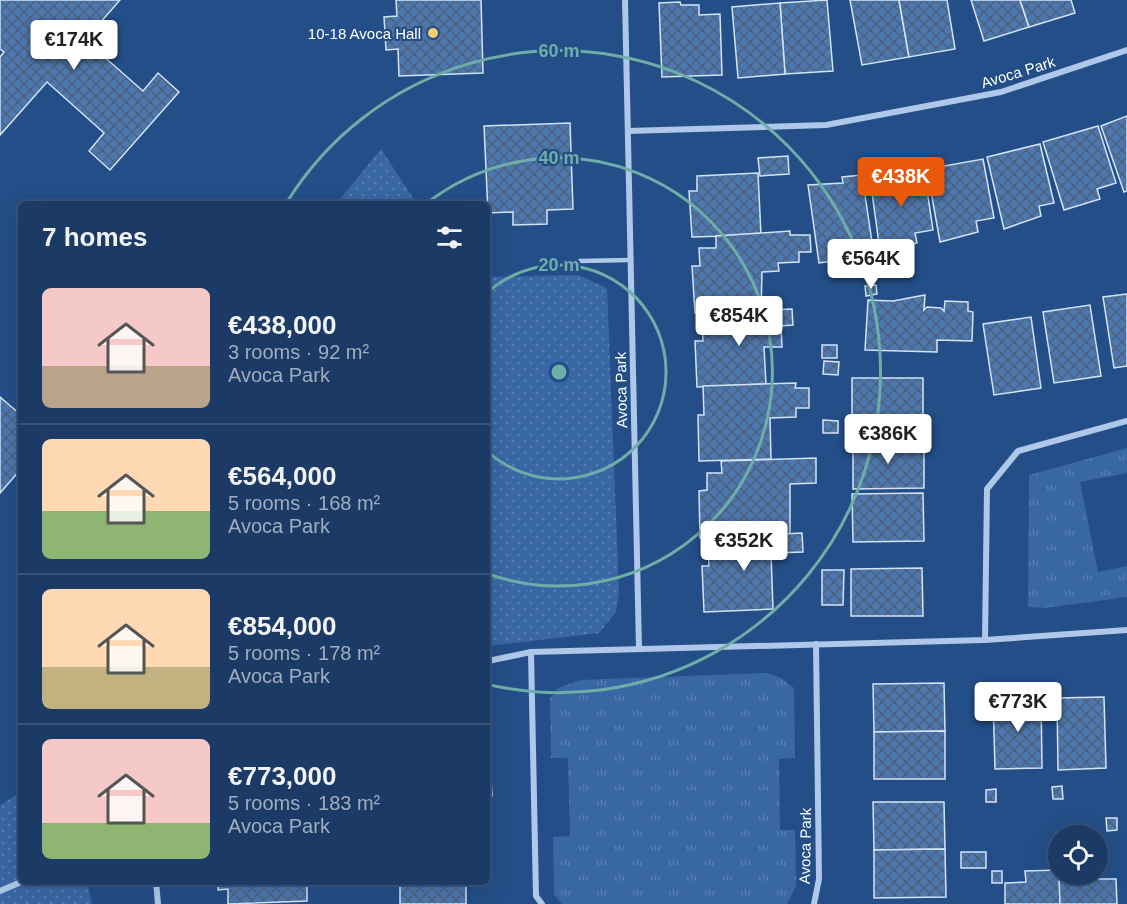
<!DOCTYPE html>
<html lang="en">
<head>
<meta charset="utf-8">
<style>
	body { margin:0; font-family:Arial,sans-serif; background:#28456e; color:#f1f3f6; height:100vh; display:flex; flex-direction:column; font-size:22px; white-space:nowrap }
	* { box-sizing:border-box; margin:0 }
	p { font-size:20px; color:#a0adbf }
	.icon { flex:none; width:33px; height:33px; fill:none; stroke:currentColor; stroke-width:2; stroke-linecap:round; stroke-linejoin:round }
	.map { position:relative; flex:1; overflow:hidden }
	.panel { position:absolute; left:18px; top:201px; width:472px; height:684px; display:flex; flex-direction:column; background:#1b3a65; border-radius:9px; box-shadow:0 6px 24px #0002,0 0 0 2px #395479 }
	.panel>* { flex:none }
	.fabs { position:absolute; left:1048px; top:825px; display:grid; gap:12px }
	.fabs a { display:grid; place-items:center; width:60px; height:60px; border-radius:50%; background:#1b3a65; box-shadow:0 6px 24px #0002,0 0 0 2px #395479; font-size:30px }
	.price { position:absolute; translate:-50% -51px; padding:0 14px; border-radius:6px; background:#fff; color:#222; font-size:20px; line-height:39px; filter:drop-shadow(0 2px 3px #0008) }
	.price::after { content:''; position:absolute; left:50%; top:36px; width:18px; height:14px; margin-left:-9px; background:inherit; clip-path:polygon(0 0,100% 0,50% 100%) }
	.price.active { background:#ea580c; color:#fff }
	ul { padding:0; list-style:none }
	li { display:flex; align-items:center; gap:18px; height:150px; padding:0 24px }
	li+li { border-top:2px solid #395479 }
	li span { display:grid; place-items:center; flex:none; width:168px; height:120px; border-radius:9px; color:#555 }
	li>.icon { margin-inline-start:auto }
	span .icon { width:72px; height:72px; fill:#fffc; stroke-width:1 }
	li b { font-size:26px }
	h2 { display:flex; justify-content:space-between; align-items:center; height:72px; padding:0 24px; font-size:26px }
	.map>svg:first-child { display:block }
	.grass { fill:url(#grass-tufts) }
	.park { fill:url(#park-dots) }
	.building { fill:url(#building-cross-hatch); stroke:#d3e3f7; stroke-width:1.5 }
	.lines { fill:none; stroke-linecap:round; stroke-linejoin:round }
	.lane { stroke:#afc8e9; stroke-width:4.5 }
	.street { stroke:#afc8e9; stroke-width:6 }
	.ring { fill:none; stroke:#6fada8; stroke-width:3 }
	.poi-dot { fill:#f3d073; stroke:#244e87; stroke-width:2 }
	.labels { text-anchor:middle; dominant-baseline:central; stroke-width:4.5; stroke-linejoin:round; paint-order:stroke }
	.poi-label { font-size:15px; fill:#fff; stroke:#244e87; text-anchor:end }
	.street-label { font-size:15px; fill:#fff; stroke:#244e87 }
	.centre { fill:#6fada8; stroke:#244e87; stroke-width:3 }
	.ring-label { font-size:18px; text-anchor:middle; font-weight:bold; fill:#6fada8; stroke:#244e87; stroke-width:4.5; stroke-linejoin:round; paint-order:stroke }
</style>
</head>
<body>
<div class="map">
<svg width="1127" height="904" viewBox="0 0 1127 904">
	<defs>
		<pattern id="grass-tufts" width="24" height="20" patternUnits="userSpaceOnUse" patternTransform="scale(1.5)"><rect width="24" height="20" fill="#3967a4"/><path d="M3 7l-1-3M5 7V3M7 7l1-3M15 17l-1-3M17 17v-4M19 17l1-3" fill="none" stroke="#577eb2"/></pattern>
		<pattern id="park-dots" width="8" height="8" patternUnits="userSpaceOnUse" patternTransform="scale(1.5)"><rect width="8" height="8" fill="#3967a4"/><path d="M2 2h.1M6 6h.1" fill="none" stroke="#577eb2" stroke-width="1.8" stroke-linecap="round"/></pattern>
		<pattern id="building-cross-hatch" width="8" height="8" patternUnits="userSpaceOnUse" patternTransform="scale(1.5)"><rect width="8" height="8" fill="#4c77af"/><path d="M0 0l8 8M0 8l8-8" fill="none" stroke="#4c627e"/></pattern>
	</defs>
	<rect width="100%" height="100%" fill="#244e87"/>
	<g class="grass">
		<polygon points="1127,448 1127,473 1080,482 1098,572 1127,566 1127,597 1045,608 1028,607 1029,475"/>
		<polygon points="767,673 781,678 794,688 795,758 779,759 780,830 795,830 796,886 787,904 562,904 554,894 553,837 570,836 568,758 551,758 550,699 558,688 580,680"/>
	</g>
	<g class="park">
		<polygon points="381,149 417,204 336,204"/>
		<polygon points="578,275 607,288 619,592 616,612 599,633 488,646 488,277"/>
		<polygon points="21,792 21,882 87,882 92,904 0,904 0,805"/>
	</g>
	<g class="building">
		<polygon points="0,0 120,0 85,40 143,91 158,73 179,92 110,170 89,151 104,133 47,82 0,135 0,57 4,52 0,49"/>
		<polygon points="396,0 481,0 483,73 399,76 398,49 386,50 384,17 397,16"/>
		<polygon points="827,0 833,71 785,74 780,3"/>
		<polygon points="850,0 899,0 909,57 862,65"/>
		<polygon points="899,0 947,0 955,49 909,57"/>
		<polygon points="971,0 1020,0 1029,27 984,41"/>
		<polygon points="1020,0 1071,0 1075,13 1029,27"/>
		<polygon points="680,2 681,5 699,5 699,15 720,14 722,75 662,77 659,3"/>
		<polygon points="780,3 785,74 738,78 732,7"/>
		<polygon points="1127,116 1127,191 1124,192 1101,126"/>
		<polygon points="570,123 573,209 547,210 547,224 513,225 513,212 488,213 484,126"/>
		<polygon points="1098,126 1116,183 1097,189 1100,199 1064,210 1043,142"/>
		<polygon points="1040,144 1054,203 1039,206 1041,216 1004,229 987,157"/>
		<polygon points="788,156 789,174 760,176 758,158"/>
		<polygon points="983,159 994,218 976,221 978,232 940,242 927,169"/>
		<polygon points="924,170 933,230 915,233 917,243 880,251 870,178"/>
		<polygon points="758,173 761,235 692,237 689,191 697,191 697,176"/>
		<polygon points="862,175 872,242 839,246 841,260 819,263 808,185 843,183 842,177"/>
		<polygon points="790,231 790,235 810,235 811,252 799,252 799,262 778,263 779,271 762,272 761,310 695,313 692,266 700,266 699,248 716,248 716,236"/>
		<polygon points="876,285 877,294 866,296 865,286"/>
		<polygon points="1127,294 1127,366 1114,368 1103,297"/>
		<polygon points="925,295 924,310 927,307 941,308 944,311 945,301 968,302 968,311 973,312 972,341 937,340 937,352 865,350 868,300 893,301"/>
		<polygon points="1090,305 1101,376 1054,383 1043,312"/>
		<polygon points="792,309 793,325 781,326 782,347 764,347 766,384 697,387 695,341 703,341 702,323 725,322 725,312"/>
		<polygon points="1031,317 1041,388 994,395 983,324"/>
		<rect x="822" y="345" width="15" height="13"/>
		<polygon points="824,361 839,362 838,375 823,374"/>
		<polygon points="852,378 923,378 923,425 852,426"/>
		<polygon points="796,383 795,388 809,388 809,408 796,408 796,417 770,418 771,459 699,461 698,415 704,415 703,386"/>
		<polygon points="0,397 21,415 21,469 0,493"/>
		<polygon points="823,420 838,421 838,433 823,433"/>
		<polygon points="853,441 924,441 924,488 853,489"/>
		<polygon points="816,458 816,483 790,484 790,534 700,538 699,491 707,490 707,473 722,473 721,461"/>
		<polygon points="923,493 924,541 853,542 852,494"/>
		<polygon points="802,533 803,552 771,553 773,609 704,612 702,566 709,566 708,547 723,547 723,537"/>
		<polygon points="922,568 923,616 851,616 851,569"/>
		<polygon points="822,570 844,570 843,605 822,605"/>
		<polygon points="944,683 945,731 874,732 873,684"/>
		<polygon points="1041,697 1042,768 995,769 993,698"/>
		<polygon points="1104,697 1106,768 1058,770 1057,698"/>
		<polygon points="488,730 492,796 488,796"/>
		<polygon points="945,731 945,779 874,779 874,732"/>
		<polygon points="1062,786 1063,799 1053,799 1052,787"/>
		<polygon points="996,789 996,802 986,802 986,790"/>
		<polygon points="873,802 944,802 945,849 874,850"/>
		<polygon points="1106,818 1117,818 1117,830 1107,831"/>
		<polygon points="945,849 946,897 874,898 874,850"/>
		<rect x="961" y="852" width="25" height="16"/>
		<polygon points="1059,870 1060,904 1005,904 1005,883 1026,882 1025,871"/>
		<rect x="992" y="871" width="10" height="12"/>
		<polygon points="1059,874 1096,874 1096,879 1116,879 1117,904 1060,904"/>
		<polygon points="218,882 307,882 307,901 228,904 228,889 218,890"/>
		<rect x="400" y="882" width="66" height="22"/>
	</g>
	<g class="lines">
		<polyline class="lane" points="579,261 630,260"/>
		<g class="street">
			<polyline points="625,0 639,649"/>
			<polyline points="628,131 826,125 1001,92 1127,50"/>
			<polyline points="985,640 987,489 1018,451 1127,421"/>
			<polyline points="531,652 536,896 542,904"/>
			<polyline points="488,661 531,652 985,640 1127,630"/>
			<polyline points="156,882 158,904"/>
			<polyline points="0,891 21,882"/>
			<polyline points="814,904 819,879 816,644"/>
		</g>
	</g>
	<g class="ring">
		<path d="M488 292A107 107 0 1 1 488 452"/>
		<path d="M427 203A214 214 0 1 1 488 574"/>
		<path d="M287 202A321 321 0 1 1 490 685"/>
	</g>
	<circle class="poi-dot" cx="433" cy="33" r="6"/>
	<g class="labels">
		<g class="poi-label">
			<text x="421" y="33">10-18 Avoca Hall</text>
		</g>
		<g class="street-label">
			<text transform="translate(1018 72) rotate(-17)">Avoca Park</text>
			<text transform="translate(621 390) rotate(-91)">Avoca Park</text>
			<text transform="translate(805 846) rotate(-89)">Avoca Park</text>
		</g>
	</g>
	<circle cx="559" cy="372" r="9" class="centre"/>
	<g class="ring-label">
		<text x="559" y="57">60 m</text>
		<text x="559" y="164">40 m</text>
		<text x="559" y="271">20 m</text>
	</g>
</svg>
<div class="fabs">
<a><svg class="icon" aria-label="locate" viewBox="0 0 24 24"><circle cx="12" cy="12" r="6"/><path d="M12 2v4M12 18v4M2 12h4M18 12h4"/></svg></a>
</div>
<b class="price" style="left:74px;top:71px">€174K</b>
<b class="price active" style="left:901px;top:208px">€438K</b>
<b class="price" style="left:871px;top:290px">€564K</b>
<b class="price" style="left:739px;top:347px">€854K</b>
<b class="price" style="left:888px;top:465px">€386K</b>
<b class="price" style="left:744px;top:572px">€352K</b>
<b class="price" style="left:1018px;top:733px">€773K</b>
<section class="panel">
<h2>7 homes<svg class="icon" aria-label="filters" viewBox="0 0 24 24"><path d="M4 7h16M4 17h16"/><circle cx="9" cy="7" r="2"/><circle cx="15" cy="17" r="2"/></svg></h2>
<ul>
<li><span style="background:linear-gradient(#f6c9c9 65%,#b9a48a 0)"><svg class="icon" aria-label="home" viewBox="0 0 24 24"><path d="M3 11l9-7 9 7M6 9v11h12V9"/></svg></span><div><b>€438,000</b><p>3 rooms · 92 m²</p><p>Avoca Park</p></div></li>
<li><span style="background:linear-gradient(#ffd9b3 60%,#8fb573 0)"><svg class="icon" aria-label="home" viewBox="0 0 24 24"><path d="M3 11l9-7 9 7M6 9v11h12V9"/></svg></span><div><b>€564,000</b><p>5 rooms · 168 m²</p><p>Avoca Park</p></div></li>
<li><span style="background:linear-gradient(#ffd9b3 65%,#c2b280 0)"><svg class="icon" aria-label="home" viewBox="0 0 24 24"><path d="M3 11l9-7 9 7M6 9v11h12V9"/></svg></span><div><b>€854,000</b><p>5 rooms · 178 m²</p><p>Avoca Park</p></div></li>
<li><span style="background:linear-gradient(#f6c9c9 70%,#8fb573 0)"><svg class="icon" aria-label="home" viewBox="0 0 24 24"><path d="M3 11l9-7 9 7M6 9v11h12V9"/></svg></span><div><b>€773,000</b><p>5 rooms · 183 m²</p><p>Avoca Park</p></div></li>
</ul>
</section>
</div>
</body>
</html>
